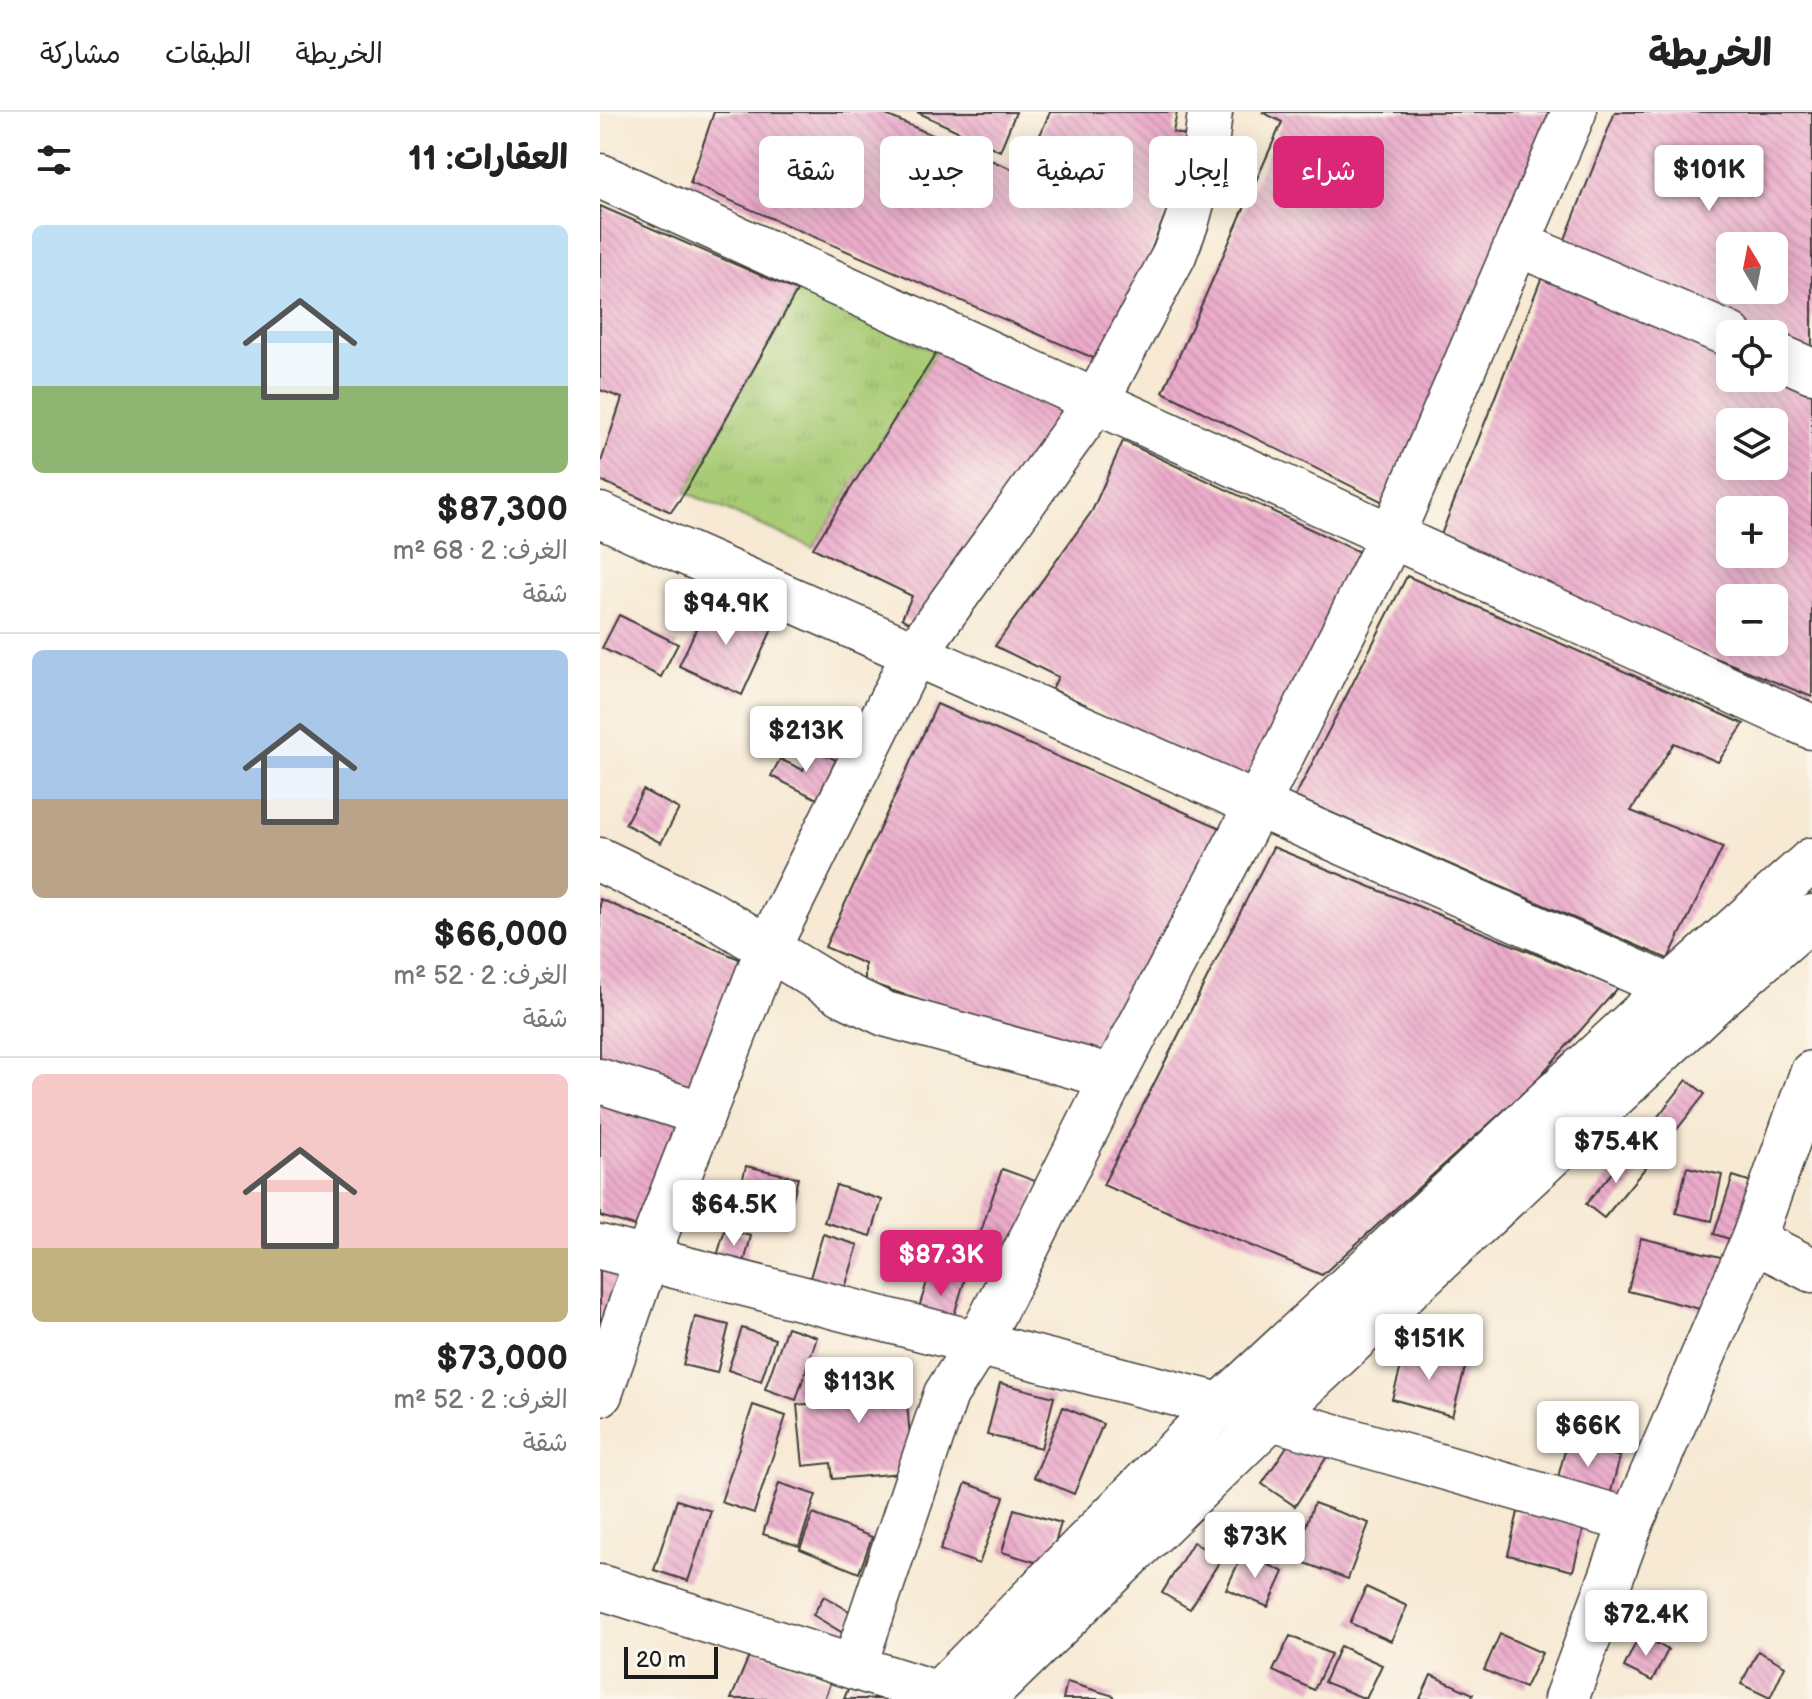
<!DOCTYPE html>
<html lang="ar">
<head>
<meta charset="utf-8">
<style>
	body { margin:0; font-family:"Balsamiq Sans","Playpen Sans Arabic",sans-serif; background:#f2f2f2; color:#222; direction:rtl; height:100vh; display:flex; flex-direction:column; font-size:30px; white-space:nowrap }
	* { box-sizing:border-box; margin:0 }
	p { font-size:26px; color:#767676 }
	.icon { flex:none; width:44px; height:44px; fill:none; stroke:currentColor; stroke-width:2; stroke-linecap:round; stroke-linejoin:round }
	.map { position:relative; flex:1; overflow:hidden; direction:ltr }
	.side { display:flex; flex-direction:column; background:#fff; width:600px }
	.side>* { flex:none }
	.guide { position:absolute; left:24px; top:24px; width:760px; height:72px; direction:rtl; display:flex; gap:16px }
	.needle { width:52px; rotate:350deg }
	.tools { position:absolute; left:1116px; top:120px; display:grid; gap:16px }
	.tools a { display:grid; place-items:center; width:72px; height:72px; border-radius:12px; background:#fff; box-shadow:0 4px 20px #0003; font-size:40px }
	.scale { position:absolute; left:24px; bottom:20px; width:94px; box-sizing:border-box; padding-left:8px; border:4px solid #1c1c1c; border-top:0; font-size:22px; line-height:28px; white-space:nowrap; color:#1c1c1c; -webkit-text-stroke:6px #fbf7ec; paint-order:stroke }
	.price { position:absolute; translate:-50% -68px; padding:0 18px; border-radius:8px; background:#fff; color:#222; font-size:26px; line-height:52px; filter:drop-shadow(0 2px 4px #0008) }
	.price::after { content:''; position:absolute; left:50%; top:48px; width:24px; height:18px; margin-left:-12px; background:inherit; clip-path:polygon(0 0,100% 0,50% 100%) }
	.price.current { background:#db2777; color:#fff }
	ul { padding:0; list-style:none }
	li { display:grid; align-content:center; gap:16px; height:424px; padding:0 32px }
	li+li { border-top:2px solid #e0e0e0 }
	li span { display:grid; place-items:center; height:248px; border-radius:12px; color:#555 }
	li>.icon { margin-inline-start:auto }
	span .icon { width:144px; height:144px; fill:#fffc; stroke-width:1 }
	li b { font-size:34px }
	h2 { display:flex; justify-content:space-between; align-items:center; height:96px; padding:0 32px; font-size:34px }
	.tag { padding:0 28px; border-radius:12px; background:#fff; box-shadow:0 4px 20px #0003; font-size:28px; line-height:72px }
	.tag.current { background:#db2777; color:#fff }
	header { display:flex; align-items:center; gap:48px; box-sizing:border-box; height:112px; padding:0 40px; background:#fff; border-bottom:2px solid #e0e0e0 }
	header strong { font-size:38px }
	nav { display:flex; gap:44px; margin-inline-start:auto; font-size:28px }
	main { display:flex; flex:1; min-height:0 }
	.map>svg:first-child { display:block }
	.grass { fill:url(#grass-tufts); stroke:#627448; stroke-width:2 }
	.building { fill:url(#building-back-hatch); fill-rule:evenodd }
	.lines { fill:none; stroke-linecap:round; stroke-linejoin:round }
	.minor-casing { stroke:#3d3b37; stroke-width:47 }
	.minor { stroke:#fff; stroke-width:44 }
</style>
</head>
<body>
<header>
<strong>الخريطة</strong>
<nav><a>الخريطة</a><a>الطبقات</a><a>مشاركة</a></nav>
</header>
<main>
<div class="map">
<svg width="1212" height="1587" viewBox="0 0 1212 1587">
	<defs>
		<pattern id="grass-tufts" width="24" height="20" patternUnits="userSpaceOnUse" patternTransform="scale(2)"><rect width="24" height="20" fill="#a8cb74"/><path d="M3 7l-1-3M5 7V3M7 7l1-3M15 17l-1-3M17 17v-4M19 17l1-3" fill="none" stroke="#90ae64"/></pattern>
		<pattern id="building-back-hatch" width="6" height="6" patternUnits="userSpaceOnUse" patternTransform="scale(2)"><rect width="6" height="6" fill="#ebabca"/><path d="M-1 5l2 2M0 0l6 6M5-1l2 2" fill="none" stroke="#c993ad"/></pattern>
	</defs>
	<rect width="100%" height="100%" fill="#fbf7ec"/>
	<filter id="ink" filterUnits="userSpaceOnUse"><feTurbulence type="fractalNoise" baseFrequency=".0125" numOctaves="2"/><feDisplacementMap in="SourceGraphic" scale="16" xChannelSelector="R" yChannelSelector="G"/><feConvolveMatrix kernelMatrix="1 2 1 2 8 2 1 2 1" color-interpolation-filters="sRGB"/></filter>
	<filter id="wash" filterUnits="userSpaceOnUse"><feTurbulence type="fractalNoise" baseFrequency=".006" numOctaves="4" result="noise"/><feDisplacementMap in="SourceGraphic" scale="32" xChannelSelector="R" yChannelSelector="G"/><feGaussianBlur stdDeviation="1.8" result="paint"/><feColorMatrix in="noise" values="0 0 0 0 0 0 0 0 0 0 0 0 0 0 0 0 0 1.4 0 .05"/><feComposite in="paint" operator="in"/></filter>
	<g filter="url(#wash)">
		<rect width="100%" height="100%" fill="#f7e9d3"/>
		<polygon class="grass" points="197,179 337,240 213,436 85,380"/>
		<g id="blocks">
			<g class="building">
				<polygon points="114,0 279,0 423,62 450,0 577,0 573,20 595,26 507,252 90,71"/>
				<polygon points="317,0 416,0 400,39"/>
				<polygon points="662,0 966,0 797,397 563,280 682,10"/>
				<path d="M1015 0H1212V245L1174 222H1160L962 135ZM1130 134H1174V178H1130Z"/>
				<polygon points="0,94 197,179 85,380 71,400 0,368 0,353 22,286 0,278"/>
				<path d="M943 162 1130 242V266H1174L1212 277V585L837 433ZM1130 310H1174V354H1130ZM1130 398H1174V442H1130ZM1130 486H1174V530H1130Z"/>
				<polygon points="337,240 481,304 320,516 302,506 312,484 213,436"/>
				<polygon points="523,329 772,446 659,676 452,577 458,565 395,534 492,399"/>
				<polygon points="807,464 1144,612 1118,650 1074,631 1031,699 1123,735 1068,847 695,685"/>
				<polygon points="110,487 173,515 142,583 79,554"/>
				<polygon points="19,503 78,532 61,565 2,536"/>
				<polygon points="337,592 637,723 499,951 265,869 265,852 225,835"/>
				<polygon points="214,637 236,648 217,687 171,664 180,647 203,658"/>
				<polygon points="43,678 79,697 61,731 25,712"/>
				<polygon points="673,735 1018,876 932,973 722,1163 503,1073"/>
				<polygon points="0,787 153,853 89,986 0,957"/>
				<polygon points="1087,968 1105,982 1066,1031 1048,1017"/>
				<polygon points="0,981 83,1008 35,1114 0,1104"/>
				<polygon points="1029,1040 1047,1054 1004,1106 986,1092"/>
				<polygon points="146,1054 198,1066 186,1115 134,1102"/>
				<polygon points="1087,1055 1122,1063 1112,1109 1076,1101"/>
				<polygon points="402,1057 438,1070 408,1158 372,1146"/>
				<polygon points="1133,1064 1161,1073 1142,1131 1114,1122"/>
				<polygon points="236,1073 282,1088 271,1124 224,1110"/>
				<polygon points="125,1118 151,1124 143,1155 116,1147"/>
				<polygon points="223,1122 258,1133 244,1179 209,1169"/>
				<polygon points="1041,1126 1125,1146 1112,1200 1028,1179"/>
				<polygon points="0,1156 19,1163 0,1234"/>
				<polygon points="331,1157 365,1167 350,1216 316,1205"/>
				<polygon points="95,1205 129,1213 117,1261 83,1253"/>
				<polygon points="187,1215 217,1225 196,1288 165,1277"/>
				<polygon points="142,1216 175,1227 161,1269 128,1258"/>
				<polygon points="806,1237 866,1253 852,1304 792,1287"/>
				<polygon points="304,1256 313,1360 233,1367 231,1351 203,1354 197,1293 226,1290 223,1263"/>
				<polygon points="400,1271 454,1285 441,1336 387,1323"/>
				<polygon points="153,1293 186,1304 154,1401 121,1390"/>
				<polygon points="463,1295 503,1312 474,1382 434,1365"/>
				<polygon points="695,1322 728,1343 695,1394 662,1372"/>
				<polygon points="967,1331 1020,1345 1010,1383 957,1369"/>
				<polygon points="179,1371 216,1383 199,1434 163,1422"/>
				<polygon points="366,1371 404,1385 379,1452 340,1438"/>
				<polygon points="77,1388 111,1399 88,1469 54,1458"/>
				<polygon points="714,1391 769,1411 748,1467 694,1447"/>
				<polygon points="414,1397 461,1411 448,1454 402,1440"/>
				<polygon points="918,1400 984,1415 973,1459 908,1443"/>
				<polygon points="213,1402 272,1425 259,1461 200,1437"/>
				<polygon points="593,1430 621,1447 590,1497 562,1481"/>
				<polygon points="643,1441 684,1460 668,1495 626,1477"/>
				<polygon points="766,1475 807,1494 791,1529 750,1511"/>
				<polygon points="224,1484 254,1502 243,1521 213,1503"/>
				<polygon points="900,1522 942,1541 925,1576 884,1558"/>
				<polygon points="1040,1522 1068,1538 1052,1569 1024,1555"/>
				<polygon points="690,1524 731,1542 714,1578 673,1559"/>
				<polygon points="740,1534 782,1553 766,1587 724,1570"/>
				<polygon points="152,1537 231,1569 224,1587 131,1587"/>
				<polygon points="1158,1539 1185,1554 1170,1586 1141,1572"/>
				<polygon points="831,1563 873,1582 871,1587 820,1587"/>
				<polygon points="252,1567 300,1587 244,1587"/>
				<polygon points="467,1570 514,1584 514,1587 463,1587"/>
			</g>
		</g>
	</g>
	<g filter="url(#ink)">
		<use href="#blocks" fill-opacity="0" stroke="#3d3b37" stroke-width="2"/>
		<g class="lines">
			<g class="minor-casing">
				<g id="minor">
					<polyline points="0,64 1212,615"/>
					<polyline points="920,133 1130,223"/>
					<polyline points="1174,242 1212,259"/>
					<polyline points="0,403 1111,893"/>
					<polyline points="0,748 110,801 243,882 285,902 513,965"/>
					<polyline points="0,969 103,1002"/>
					<polyline points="1153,1128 1212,1158"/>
					<polyline points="0,1135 671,1306 1032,1409"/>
					<polyline points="0,1282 46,1148 168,836 313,544 497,288 574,143 587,109 605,43 610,0"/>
					<polyline points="0,1475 339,1582"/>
					<polyline points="254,1555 346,1282 379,1230 513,965 656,695 791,425 974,0"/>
					<polyline points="333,1587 620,1294 1070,875 1212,748"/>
					<polyline points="383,1587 671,1306 1111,893 1212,805"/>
					<polyline points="966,1587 1032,1409 1153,1128 1212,961"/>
				</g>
			</g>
			<use href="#minor" class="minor"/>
		</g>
	</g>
</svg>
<div class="tools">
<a><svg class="needle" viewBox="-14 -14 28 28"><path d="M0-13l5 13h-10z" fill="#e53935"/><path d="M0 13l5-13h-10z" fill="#767676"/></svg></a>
<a><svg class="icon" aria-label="locate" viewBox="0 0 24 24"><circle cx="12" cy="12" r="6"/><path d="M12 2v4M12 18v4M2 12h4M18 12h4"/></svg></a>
<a><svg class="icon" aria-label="layers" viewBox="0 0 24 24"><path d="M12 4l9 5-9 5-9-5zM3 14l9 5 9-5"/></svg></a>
<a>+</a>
<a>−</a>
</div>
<div class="scale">20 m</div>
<b class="price" style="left:1109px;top:101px">$101K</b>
<b class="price" style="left:126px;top:535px">$94.9K</b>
<b class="price" style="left:206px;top:662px">$213K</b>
<b class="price" style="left:1016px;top:1073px">$75.4K</b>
<b class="price" style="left:134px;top:1136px">$64.5K</b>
<b class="price current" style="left:341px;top:1186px">$87.3K</b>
<b class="price" style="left:829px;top:1270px">$151K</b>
<b class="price" style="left:259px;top:1313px">$113K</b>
<b class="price" style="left:988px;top:1357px">$66K</b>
<b class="price" style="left:655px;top:1468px">$73K</b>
<b class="price" style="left:1046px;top:1546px">$72.4K</b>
<div class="guide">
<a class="tag current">شراء</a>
<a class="tag">إيجار</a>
<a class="tag">تصفية</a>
<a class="tag">جديد</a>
<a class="tag">شقة</a>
</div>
</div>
<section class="side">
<h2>العقارات: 11<svg class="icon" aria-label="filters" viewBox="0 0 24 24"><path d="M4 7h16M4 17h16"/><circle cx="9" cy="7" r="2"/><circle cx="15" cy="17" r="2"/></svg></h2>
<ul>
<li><span style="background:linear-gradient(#bfe0f5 65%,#8fb573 0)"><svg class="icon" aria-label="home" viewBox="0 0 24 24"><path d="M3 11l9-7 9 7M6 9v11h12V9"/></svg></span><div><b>$87,300</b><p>الغرف: 2 · 68 m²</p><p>شقة</p></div></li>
<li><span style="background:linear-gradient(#a9c7e8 60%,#b9a48a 0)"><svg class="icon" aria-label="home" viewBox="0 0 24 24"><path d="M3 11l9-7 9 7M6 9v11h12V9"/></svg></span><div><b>$66,000</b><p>الغرف: 2 · 52 m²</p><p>شقة</p></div></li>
<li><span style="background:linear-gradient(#f6c9c9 70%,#c2b280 0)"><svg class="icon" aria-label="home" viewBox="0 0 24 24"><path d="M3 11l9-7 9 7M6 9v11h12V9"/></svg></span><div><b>$73,000</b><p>الغرف: 2 · 52 m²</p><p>شقة</p></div></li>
</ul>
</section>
</main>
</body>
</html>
